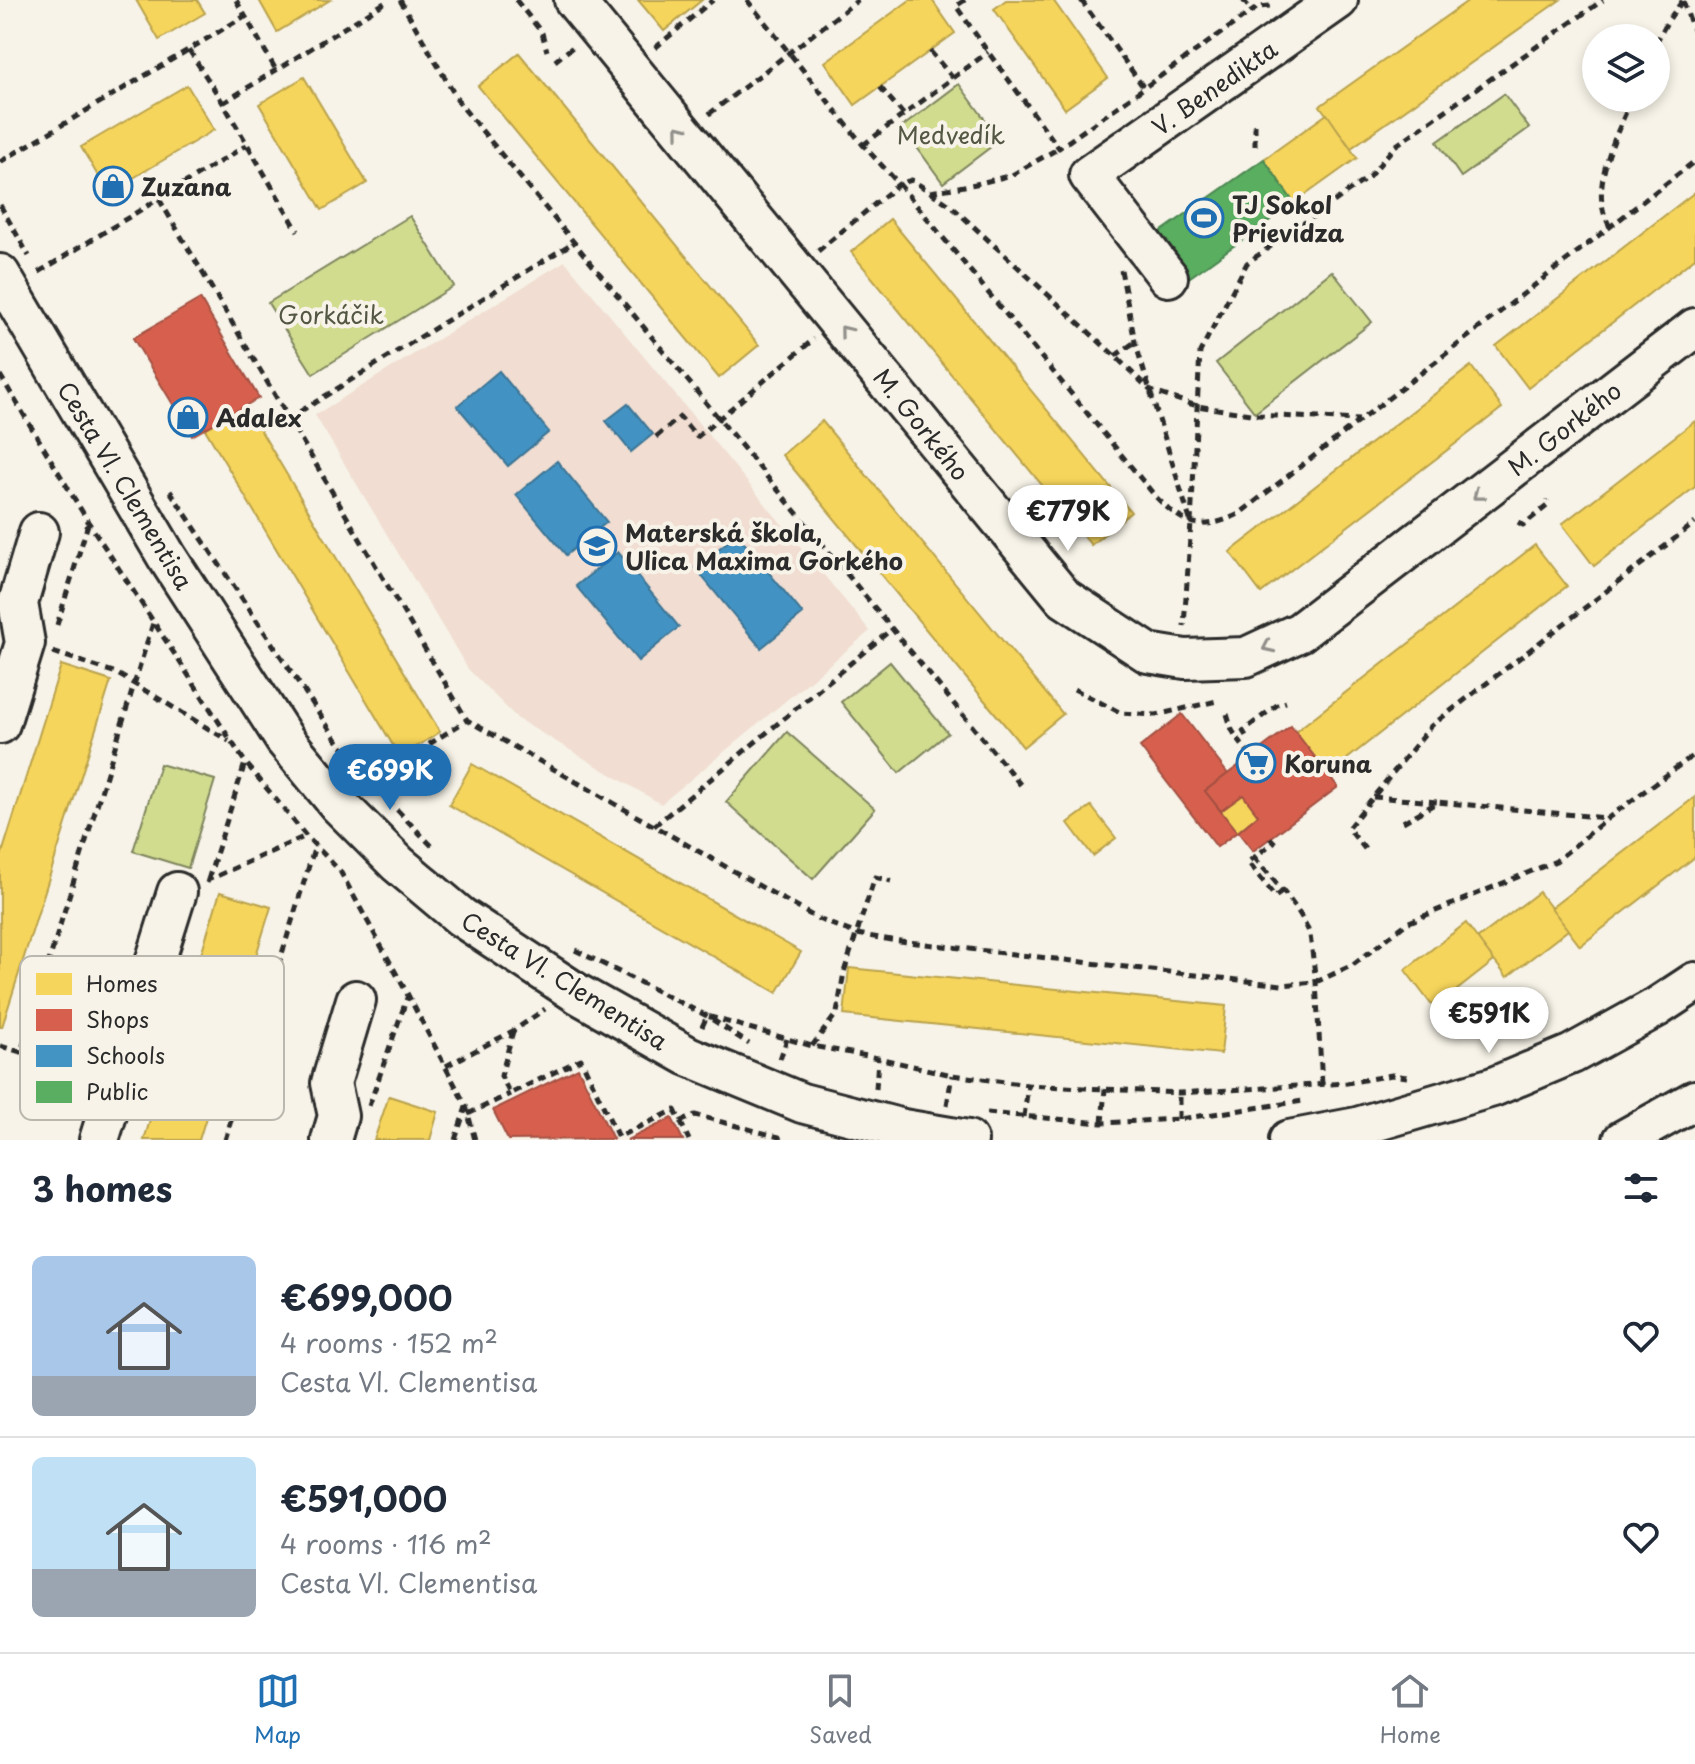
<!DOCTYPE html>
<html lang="en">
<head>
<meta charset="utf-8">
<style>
	body { margin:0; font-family:"Playpen Sans",sans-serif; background:#f6f6f7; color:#1f2937; height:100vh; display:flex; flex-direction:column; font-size:30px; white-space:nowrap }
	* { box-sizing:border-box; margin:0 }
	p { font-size:26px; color:#747a83 }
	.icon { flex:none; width:44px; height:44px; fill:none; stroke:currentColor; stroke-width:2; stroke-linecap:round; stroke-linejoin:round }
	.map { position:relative; height:1140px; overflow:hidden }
	.details { display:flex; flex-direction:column; background:#fff; flex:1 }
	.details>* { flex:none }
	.buttons { position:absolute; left:1582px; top:24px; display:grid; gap:16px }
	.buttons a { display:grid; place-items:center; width:88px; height:88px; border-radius:50%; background:#fff; box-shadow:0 4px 12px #0003; font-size:40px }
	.price { position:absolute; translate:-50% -68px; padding:0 18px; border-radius:28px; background:#fff; color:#222; font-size:26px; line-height:52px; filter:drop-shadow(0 2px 4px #0008) }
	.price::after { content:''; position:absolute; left:50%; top:48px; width:24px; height:18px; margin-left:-12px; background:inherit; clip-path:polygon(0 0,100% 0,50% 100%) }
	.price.selected { background:#1f6fb2; color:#fff }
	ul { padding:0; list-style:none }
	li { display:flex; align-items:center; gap:24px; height:200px; padding:0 32px }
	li+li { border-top:2px solid #e0e1e3 }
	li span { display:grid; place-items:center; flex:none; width:224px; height:160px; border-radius:12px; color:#555 }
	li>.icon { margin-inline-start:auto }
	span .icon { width:96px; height:96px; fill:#fffc; stroke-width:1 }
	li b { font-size:34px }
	h2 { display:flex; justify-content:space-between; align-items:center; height:96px; padding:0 32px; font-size:34px }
	.tab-bar { display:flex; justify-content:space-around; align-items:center; height:112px; border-top:2px solid #e0e1e3; background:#fff; font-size:22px; color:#747a83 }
	.tab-bar a { display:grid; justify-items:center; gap:4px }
	.tab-bar .selected { color:#1f6fb2 }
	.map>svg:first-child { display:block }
	.built { fill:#f1ddd1 }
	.green { fill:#d1dc8f; stroke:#7e845d; stroke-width:2 }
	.homes { fill:#f6d55c; stroke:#b9a24d; stroke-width:2 }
	.shops { fill:#d6604d; stroke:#a35043; stroke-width:2 }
	.schools { fill:#4393c3; stroke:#3c7495; stroke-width:2 }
	.public { fill:#5aae61; stroke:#4c8751; stroke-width:2 }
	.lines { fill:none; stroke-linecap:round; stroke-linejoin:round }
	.minor-casing { stroke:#2b2b2b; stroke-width:44 }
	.path { stroke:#2b2b2b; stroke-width:5; stroke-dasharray:8 6; stroke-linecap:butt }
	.minor { stroke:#f7f3e8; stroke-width:38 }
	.oneway { stroke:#918f8a }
	.labels { text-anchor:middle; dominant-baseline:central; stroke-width:8; stroke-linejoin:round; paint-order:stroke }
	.street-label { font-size:24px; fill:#2b2b2b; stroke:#f7f3e8 }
	.park-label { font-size:24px; fill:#545744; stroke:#f7f3e8 }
	.poi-label { font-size:24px; font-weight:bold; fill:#2b2b2b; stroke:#f7f3e8; text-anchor:start }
	.key { fill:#f7f3e8; stroke:#bab7af; stroke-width:2 }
	.key-label { font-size:22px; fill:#2b2b2b }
</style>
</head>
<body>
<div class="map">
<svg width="1695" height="1140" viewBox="0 0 1695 1140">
	<rect width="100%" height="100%" fill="#f7f3e8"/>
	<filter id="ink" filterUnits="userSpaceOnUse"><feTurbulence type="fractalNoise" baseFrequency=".0125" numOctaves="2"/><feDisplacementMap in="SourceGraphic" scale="16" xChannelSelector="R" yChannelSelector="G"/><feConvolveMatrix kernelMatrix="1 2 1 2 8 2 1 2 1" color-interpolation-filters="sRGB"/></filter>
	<g filter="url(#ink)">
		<polygon class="built" points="565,261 870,631 661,804 518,719 468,669 315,415"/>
		<g class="green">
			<polygon points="959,84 1000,140 943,183 902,127"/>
			<polygon points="1504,94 1529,128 1461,177 1437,142"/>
			<polygon points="410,216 454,286 313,374 268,303"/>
			<polygon points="1332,271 1372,322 1255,413 1216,363"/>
			<polygon points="890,662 948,733 899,773 841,702"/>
			<polygon points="787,732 875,809 813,879 726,802"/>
			<polygon points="160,764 215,780 188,868 133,851"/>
		</g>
		<g class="homes">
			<polygon points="136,0 197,0 205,13 159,40"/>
			<polygon points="259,0 330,0 277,32"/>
			<polygon points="638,0 702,0 664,31"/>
			<polygon points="910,0 932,0 955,33 855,105 825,62"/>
			<polygon points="1006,0 1053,0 1108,78 1065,109 994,9"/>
			<polygon points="1469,0 1560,0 1351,148 1320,106"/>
			<polygon points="519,53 759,345 719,378 478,86"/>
			<polygon points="304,77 367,183 322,210 259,104"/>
			<polygon points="187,85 214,130 108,193 81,147"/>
			<polygon points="1327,114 1357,158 1294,203 1264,159"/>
			<polygon points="1695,192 1695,258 1528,388 1496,346"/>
			<polygon points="890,219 1131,512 1091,545 851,252"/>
			<polygon points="1471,366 1502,408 1261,593 1230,552"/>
			<polygon points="246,406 440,732 400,757 205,429"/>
			<polygon points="822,421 1063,714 1023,747 782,455"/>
			<polygon points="1695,421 1695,487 1594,566 1562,524"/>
			<polygon points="1535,545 1567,586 1328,774 1295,732"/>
			<polygon points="61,665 111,681 2,1027 0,1027 0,860"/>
			<polygon points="472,764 801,952 777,993 449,805"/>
			<polygon points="1243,795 1258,815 1237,832 1221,811"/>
			<polygon points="1695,797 1695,857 1580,946 1551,908"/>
			<polygon points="1091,806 1116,838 1093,856 1068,823"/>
			<polygon points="220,892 271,907 199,1140 144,1140"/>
			<polygon points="1539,892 1568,930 1507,977 1477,939"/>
			<polygon points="1466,923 1494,961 1434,1008 1405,970"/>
			<polygon points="849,968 1226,1006 1221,1054 844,1015"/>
			<polygon points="389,1096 438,1112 430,1140 374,1140"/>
		</g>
		<g class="shops">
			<polygon points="200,299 259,398 192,436 133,338"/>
			<polygon points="1182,714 1228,774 1205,791 1237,832 1217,847 1140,747"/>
			<polygon points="1291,726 1338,787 1253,851 1238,832 1258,815 1243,795 1221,811 1205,791"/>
			<polygon points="578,1068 613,1139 508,1140 493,1110"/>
			<polygon points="672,1118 683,1140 627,1140"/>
		</g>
		<g class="schools">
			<polygon points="499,371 549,432 508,466 457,406"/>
			<polygon points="628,404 653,434 631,452 606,421"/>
			<polygon points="557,461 607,522 566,555 516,495"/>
			<polygon points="737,534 803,614 761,648 695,568"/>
			<polygon points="618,552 679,627 638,661 576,586"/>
		</g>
		<polygon class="public" points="1264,159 1294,203 1190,277 1159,233"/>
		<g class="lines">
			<g class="minor-casing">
				<g id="minor">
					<polyline points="574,0 1064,598 1148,653 1185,659 1246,657 1300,632 1695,328"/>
					<polyline points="0,274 167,557 285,740 338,804 398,864 461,917 578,994 688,1056 802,1103 903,1129 968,1140"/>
					<polyline points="1168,277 1089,175 1338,0"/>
					<polyline points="0,724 25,643 18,603 39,532"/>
					<polyline points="99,1140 177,892"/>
					<polyline points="331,1140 338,1116 331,1083 356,1000"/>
					<polyline points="1289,1140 1357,1127 1493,1087 1572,1054 1657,1007 1695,982"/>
					<polyline points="1623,1140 1695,1100"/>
				</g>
			</g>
			<g class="path">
				<polyline points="236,0 276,70"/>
				<polyline points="400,0 460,104 1024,789"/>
				<polyline points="516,0 542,33 547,51"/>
				<path d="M747 0 863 145 899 184 1156 497C1185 526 1201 532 1239 514L1695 161"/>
				<polyline points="965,0 956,6 988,52 1059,148 1258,7 1270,6"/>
				<polyline points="1081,0 1144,88"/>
				<polyline points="1243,0 1252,11"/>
				<polyline points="1683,1 1695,36"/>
				<polyline points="1656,43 1667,22 1683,0"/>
				<polyline points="655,48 713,0"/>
				<polyline points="189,50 223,103 298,231"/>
				<polyline points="930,51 953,78"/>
				<polyline points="555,61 574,46"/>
				<polyline points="880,87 904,115"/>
				<polyline points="223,103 389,0"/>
				<polyline points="709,114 858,0"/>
				<polyline points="1255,124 1255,149"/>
				<polyline points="863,145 988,52"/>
				<polyline points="0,162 245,16"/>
				<polyline points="930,192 976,184 1012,175 1059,148 1060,149"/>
				<polyline points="159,199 467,720 818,919 857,934 891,940 1282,985 1316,982 1353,965 1407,923 1556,861 1608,818 1695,754"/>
				<polyline points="0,205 29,256"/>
				<path d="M1610 227C1607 221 1604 215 1603 209 1595 174 1619 130 1632 98"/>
				<polyline points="818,251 899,184 912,180 950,205 1115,356 1151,391 1197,406 1257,415 1359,420"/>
				<polyline points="1121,270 1135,342 1191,523 1184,626"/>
				<polyline points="39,272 247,145"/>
				<polyline points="1115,356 1135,342"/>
				<polyline points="0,375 89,523 245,762 306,836 340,871 408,995 466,1106 475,1140"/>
				<polyline points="288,419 574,242"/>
				<polyline points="656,437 680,417 697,437 814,339"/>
				<polyline points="170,491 337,740 370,782 432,846"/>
				<polyline points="1518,522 1523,525 1547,506 1547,500"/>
				<polyline points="1191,523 1200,352 1247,263 1369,177 1395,146 1603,0"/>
				<polyline points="57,625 88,524"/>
				<polyline points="53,652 116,673 229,741"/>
				<polyline points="1074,689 1121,713 1156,715 1217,701"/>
				<polyline points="1227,714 1232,730 1239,741"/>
				<polyline points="1251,756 1239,741 1246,736 1243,731 1277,705 1286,702"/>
				<polyline points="370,782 467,720"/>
				<polyline points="1373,797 1437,802"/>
				<polyline points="1403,822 1438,802 1607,818"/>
				<polyline points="654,826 893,628"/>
				<polyline points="1270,838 1274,842 1248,862 1275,897 1282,892"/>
				<polyline points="1365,849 1348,828 1431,726 1695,523"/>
				<path d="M1254 857C1272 879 1301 908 1310 935L1316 982 1322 1085"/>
				<polyline points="208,880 245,763"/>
				<polyline points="207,883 208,880 306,836"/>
				<polyline points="575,950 707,1016 749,1044"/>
				<polyline points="702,1027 707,1016 812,1046 878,1058 952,1075 1028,1085 1179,1093 1347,1083 1392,1075 1407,1077"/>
				<polyline points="513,1031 501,1076 510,1094 581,1059 618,1137 675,1110 689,1140"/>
				<polyline points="0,1046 21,1052 153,623"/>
				<polyline points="812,1046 837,1013 844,972 875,877 891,881"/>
				<polyline points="780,1059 787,1039"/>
				<polyline points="446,1066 513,1031 545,1009"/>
				<polyline points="876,1089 878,1058"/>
				<polyline points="947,1105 952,1075"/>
				<polyline points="369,1106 408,995"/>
				<polyline points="987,1113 1102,1123 1179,1119 1303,1101"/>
				<polyline points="468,1114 510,1094"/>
				<polyline points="1024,1117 1028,1085"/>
				<polyline points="1179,1119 1179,1093"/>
				<polyline points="680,1122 695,1115 779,1137 780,1140"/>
				<polyline points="1102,1123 1105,1089"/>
				<polyline points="225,1140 315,846"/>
				<polyline points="455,1140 466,1107"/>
			</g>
			<use href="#minor" class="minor"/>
		</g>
		<defs><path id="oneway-chevron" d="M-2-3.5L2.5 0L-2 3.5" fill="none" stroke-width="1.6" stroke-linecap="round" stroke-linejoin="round" transform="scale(2)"/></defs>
		<g class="oneway">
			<use href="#oneway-chevron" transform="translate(680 130) rotate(-129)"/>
			<use href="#oneway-chevron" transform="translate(845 331) rotate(-129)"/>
			<use href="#oneway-chevron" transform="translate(1478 495) rotate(142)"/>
			<use href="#oneway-chevron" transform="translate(1268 647) rotate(155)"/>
		</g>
	</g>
	<defs>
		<g id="shop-ring" transform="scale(2)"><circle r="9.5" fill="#f7f3e8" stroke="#1f6fb2" stroke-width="1.5"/><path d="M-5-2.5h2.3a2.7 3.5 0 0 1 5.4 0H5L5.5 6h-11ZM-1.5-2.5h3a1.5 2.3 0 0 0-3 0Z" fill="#1f6fb2"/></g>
		<g id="stadium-ring" transform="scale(2)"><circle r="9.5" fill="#f7f3e8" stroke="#1f6fb2" stroke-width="1.5"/><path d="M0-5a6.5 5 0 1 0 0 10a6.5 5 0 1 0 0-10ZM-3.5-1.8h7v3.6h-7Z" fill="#1f6fb2"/></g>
		<g id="school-ring" transform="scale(2)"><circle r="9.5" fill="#f7f3e8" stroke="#1f6fb2" stroke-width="1.5"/><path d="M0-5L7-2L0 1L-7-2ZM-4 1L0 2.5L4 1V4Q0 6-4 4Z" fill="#1f6fb2"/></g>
		<g id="supermarket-ring" transform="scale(2)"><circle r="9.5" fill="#f7f3e8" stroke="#1f6fb2" stroke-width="1.5"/><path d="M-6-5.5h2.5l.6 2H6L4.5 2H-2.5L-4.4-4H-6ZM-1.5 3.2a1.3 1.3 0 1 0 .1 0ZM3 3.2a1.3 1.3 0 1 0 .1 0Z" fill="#1f6fb2"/></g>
	</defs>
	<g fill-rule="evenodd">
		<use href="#shop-ring" x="113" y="186"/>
		<use href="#stadium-ring" x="1204" y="218"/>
		<use href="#shop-ring" x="188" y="417"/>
		<use href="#school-ring" x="597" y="546"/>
		<use href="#supermarket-ring" x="1256" y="763"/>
	</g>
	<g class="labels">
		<g class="street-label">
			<text transform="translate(1214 87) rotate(-35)">V. Benedikta</text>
			<text transform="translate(922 424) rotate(51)">M. Gorkého</text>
			<text transform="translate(1564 428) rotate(-38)">M. Gorkého</text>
			<text transform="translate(126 485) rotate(59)">Cesta Vl. Clementisa</text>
			<text transform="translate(565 980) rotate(32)">Cesta Vl. Clementisa</text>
		</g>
		<g class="park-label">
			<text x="951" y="134">Medvedík</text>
			<text x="331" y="314">Gorkáčik</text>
		</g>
		<g class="poi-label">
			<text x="141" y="186">Zuzana</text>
			<text x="1232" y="204">TJ Sokol<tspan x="1232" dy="28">Prievidza</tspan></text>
			<text x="216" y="417">Adalex</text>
			<text x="625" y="532">Materská škola,<tspan x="625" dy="28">Ulica Maxima Gorkého</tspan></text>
			<text x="1284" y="763">Koruna</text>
		</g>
	</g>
	<rect x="20" y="956" width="264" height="164" rx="12" class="key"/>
	<rect x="36" y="973" width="36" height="22" fill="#f6d55c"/>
	<rect x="36" y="1009" width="36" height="22" fill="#d6604d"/>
	<rect x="36" y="1045" width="36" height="22" fill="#4393c3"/>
	<rect x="36" y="1081" width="36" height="22" fill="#5aae61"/>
	<g class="key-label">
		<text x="86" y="992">Homes</text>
		<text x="86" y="1028">Shops</text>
		<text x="86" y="1064">Schools</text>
		<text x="86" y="1100">Public</text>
	</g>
</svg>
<div class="buttons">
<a><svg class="icon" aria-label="layers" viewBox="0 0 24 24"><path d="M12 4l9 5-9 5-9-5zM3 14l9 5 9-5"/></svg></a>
</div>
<b class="price" style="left:1068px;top:553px">€779K</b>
<b class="price selected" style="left:390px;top:812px">€699K</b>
<b class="price" style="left:1489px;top:1055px">€591K</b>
</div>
<section class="details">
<h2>3 homes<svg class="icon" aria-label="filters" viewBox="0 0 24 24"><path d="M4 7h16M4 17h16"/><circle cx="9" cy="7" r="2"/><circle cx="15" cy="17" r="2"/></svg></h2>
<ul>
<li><span style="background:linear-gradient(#a9c7e8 75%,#9aa5b1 0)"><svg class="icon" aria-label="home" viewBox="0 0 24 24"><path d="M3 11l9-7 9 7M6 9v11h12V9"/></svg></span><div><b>€699,000</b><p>4 rooms · 152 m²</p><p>Cesta Vl. Clementisa</p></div><svg class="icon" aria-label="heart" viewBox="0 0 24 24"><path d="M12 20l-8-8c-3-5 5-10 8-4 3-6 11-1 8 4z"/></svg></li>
<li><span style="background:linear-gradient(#bfe0f5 70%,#9aa5b1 0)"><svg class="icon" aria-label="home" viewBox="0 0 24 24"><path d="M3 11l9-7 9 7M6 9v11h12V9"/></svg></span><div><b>€591,000</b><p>4 rooms · 116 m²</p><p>Cesta Vl. Clementisa</p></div><svg class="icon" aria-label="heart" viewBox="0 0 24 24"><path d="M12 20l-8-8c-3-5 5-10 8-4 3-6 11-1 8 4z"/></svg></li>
</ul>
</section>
<nav class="tab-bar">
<a class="selected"><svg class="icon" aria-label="map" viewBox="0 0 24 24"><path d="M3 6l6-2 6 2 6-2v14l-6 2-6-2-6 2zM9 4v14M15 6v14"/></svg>Map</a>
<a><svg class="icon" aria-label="saved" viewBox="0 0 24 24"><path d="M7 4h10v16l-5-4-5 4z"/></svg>Saved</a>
<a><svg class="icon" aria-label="home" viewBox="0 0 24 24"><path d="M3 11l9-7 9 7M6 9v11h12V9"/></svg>Home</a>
</nav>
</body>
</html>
